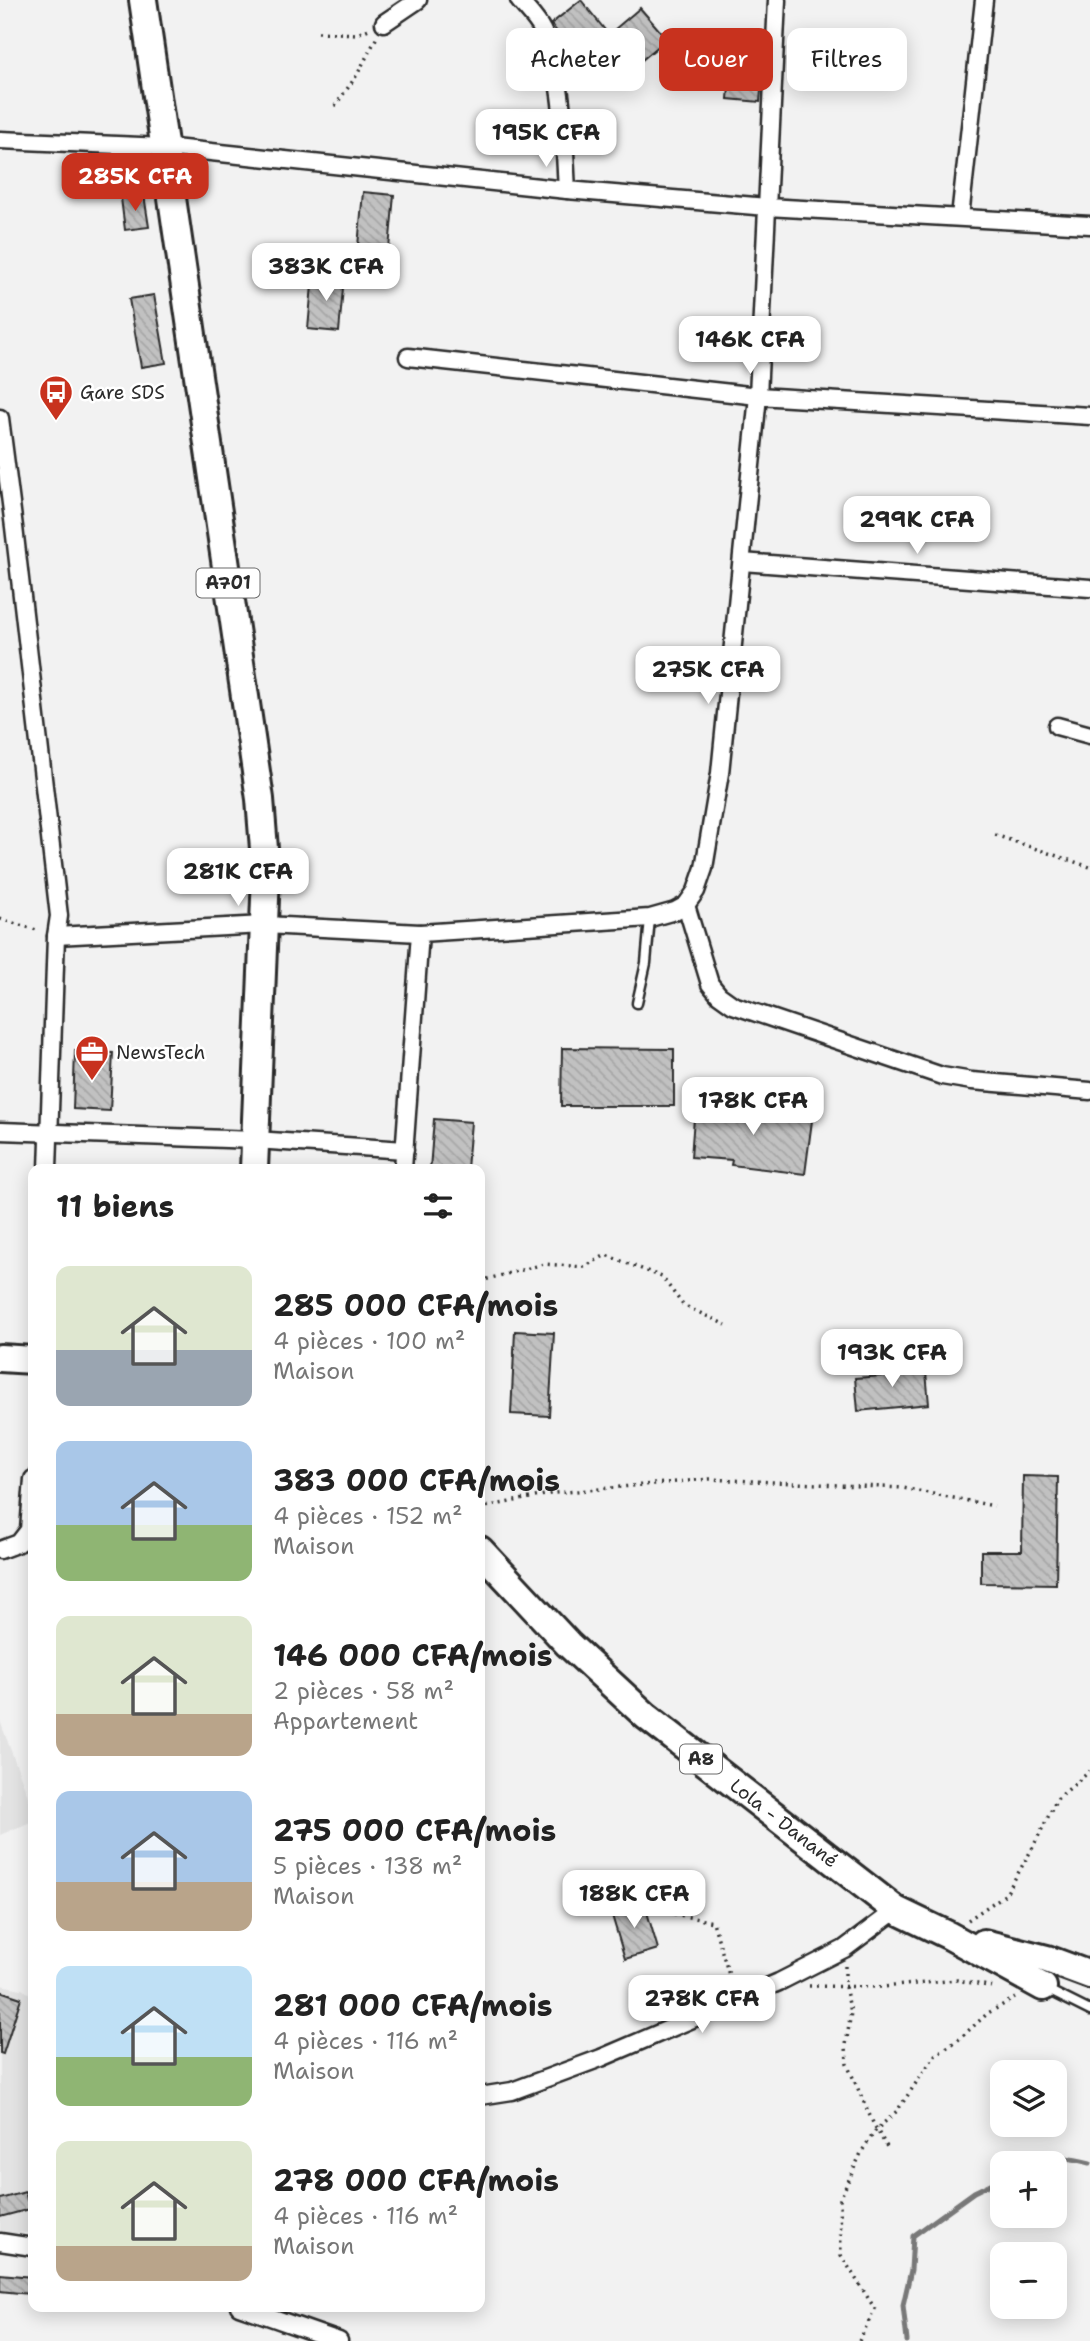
<!DOCTYPE html>
<html lang="fr">
<head>
<meta charset="utf-8">
<style>
	body { margin:0; font-family:"Shantell Sans",sans-serif; background:#f2f2f2; color:#222; height:100vh; display:flex; flex-direction:column; font-size:26px; white-space:nowrap }
	* { box-sizing:border-box; margin:0 }
	p { font-size:23px; color:#767676 }
	.icon { flex:none; width:38px; height:38px; fill:none; stroke:currentColor; stroke-width:2; stroke-linecap:round; stroke-linejoin:round }
	.map { position:relative; flex:1; overflow:hidden }
	.details { position:absolute; left:28px; top:1164px; width:457px; height:1148px; display:flex; flex-direction:column; background:#fff; border-radius:14px; box-shadow:0 4px 18px #0003 }
	.details>* { flex:none }
	.banner { position:absolute; left:506px; top:28px; width:478px; height:63px; display:flex; gap:14px }
	.buttons { position:absolute; left:990px; top:2060px; display:grid; gap:14px }
	.buttons a { display:grid; place-items:center; width:77px; height:77px; border-radius:14px; background:#fff; box-shadow:0 4px 18px #0003; font-size:35px }
	.price { position:absolute; translate:-50% -60px; padding:0 16px; border-radius:14px; background:#fff; color:#222; font-size:23px; line-height:46px; filter:drop-shadow(0 2px 4px #0008) }
	.price::after { content:''; position:absolute; left:50%; top:42px; width:21px; height:16px; margin-left:-10px; background:inherit; clip-path:polygon(0 0,100% 0,50% 100%) }
	.price.selected { background:#c8321e; color:#fff }
	ul { padding:0; list-style:none }
	li { display:flex; align-items:center; gap:21px; height:175px; padding:0 28px }
	li span { display:grid; place-items:center; flex:none; width:196px; height:140px; border-radius:14px; color:#555 }
	li>.icon { margin-inline-start:auto }
	span .icon { width:84px; height:84px; fill:#fffc; stroke-width:1 }
	li b { font-size:30px }
	h2 { display:flex; justify-content:space-between; align-items:center; height:84px; padding:0 28px; font-size:30px }
	.chip { padding:0 24px; border-radius:14px; background:#fff; box-shadow:0 4px 18px #0003; font-size:24px; line-height:63px }
	.chip.selected { background:#c8321e; color:#fff }
	.map>svg:first-child { display:block }
	.built { fill:#e3e3e3 }
	.lines { fill:none; stroke-linecap:round; stroke-linejoin:round }
	.stream { stroke:#787878; stroke-width:5 }
	.building { fill:url(#building-back-hatch); stroke:#2b2b2b; stroke-width:2 }
	.lane-casing { stroke:#2b2b2b; stroke-width:13 }
	.street-casing { stroke:#2b2b2b; stroke-width:21 }
	.primary-casing { stroke:#2b2b2b; stroke-width:32 }
	.path { stroke:#2b2b2b; stroke-width:3.5; stroke-dasharray:2 5; stroke-linecap:butt }
	.lane { stroke:#fff; stroke-width:8 }
	.street { stroke:#fff; stroke-width:16 }
	.primary { stroke:#fff; stroke-width:26 }
	.labels { text-anchor:middle; dominant-baseline:central; stroke-width:5; stroke-linejoin:round; paint-order:stroke }
	.shield { fill:#fff; stroke:#6b6b6b; stroke-width:2 }
	.shield-label { font-size:18px; font-weight:bold; fill:#2b2b2b }
	.poi-label { font-size:19px; fill:#2b2b2b; stroke:#fff; text-anchor:start }
	.street-label { font-size:19px; fill:#2b2b2b; stroke:#fff }
</style>
</head>
<body>
<div class="map">
<svg width="1090" height="2341" viewBox="0 0 1090 2341">
	<defs>
		<pattern id="building-back-hatch" width="6" height="6" patternUnits="userSpaceOnUse" patternTransform="scale(1.75)"><rect width="6" height="6" fill="#c1c1c1"/><path d="M-1 5l2 2M0 0l6 6M5-1l2 2" fill="none" stroke="#a6a6a6"/></pattern>
	</defs>
	<rect width="100%" height="100%" fill="#f2f2f2"/>
	<filter id="ink" filterUnits="userSpaceOnUse"><feTurbulence type="fractalNoise" baseFrequency=".0143" numOctaves="2"/><feDisplacementMap in="SourceGraphic" scale="14" xChannelSelector="R" yChannelSelector="G"/><feConvolveMatrix kernelMatrix="1 2 1 2 8 2 1 2 1" color-interpolation-filters="sRGB"/></filter>
	<g filter="url(#ink)">
		<g class="built">
			<polygon points="0,1721 33,1810 33,1821 0,1835"/>
			<polygon points="0,1985 22,1989 33,1996 33,2231 30,2233 0,2233"/>
		</g>
		<g class="lines">
			<g class="stream">
				<path d="M1034 2163C1050 2155 1073 2158 1090 2163"/>
				<polyline points="907,2341 903,2305 911,2270 913,2236 974,2192 1003,2178"/>
			</g>
		</g>
		<g class="building">
			<polygon points="581,0 605,30 575,55 551,24"/>
			<polygon points="640,8 667,39 642,60 615,29"/>
			<polygon points="731,63 763,66 760,102 728,99"/>
			<polygon points="363,192 394,195 389,249 358,246"/>
			<polygon points="144,195 149,227 125,230 121,198"/>
			<polygon points="313,274 344,277 339,332 308,329"/>
			<polygon points="154,295 166,363 141,367 129,299"/>
			<polygon points="562,1048 674,1049 674,1106 561,1106"/>
			<polygon points="75,1051 113,1053 110,1111 73,1109"/>
			<polygon points="738,1104 813,1113 805,1174 731,1165 732,1160 691,1157 695,1105 738,1108"/>
			<polygon points="434,1119 471,1122 467,1169 430,1169"/>
			<polygon points="515,1331 554,1333 549,1416 511,1414"/>
			<polygon points="901,1360 902,1374 926,1372 929,1404 858,1411 855,1378 881,1376 880,1362"/>
			<polygon points="1023,1476 1058,1477 1056,1584 981,1583 981,1551 1022,1551"/>
			<polygon points="644,1902 658,1949 625,1959 611,1912"/>
			<polygon points="0,1991 21,1998 3,2054 0,2053"/>
			<polygon points="25,2192 30,2209 0,2217 0,2199"/>
			<polygon points="0,2274 32,2277 29,2294 0,2291"/>
		</g>
		<g class="lines">
			<g class="lane-casing">
				<g id="lane">
					<polyline points="637,1003 646,963 650,918"/>
					<polyline points="1046,1989 1090,2011"/>
				</g>
			</g>
			<g class="street-casing">
				<g id="street">
					<path d="M519 0C526 9 537 19 542 30 564 73 564 142 567 190"/>
					<polyline points="384,23 418,0"/>
					<polyline points="0,140 164,147 567,190 767,207 1090,225"/>
					<polyline points="960,217 984,0"/>
					<polyline points="408,357 758,396 1090,416"/>
					<polyline points="0,418 14,527 59,916 56,936 48,1169"/>
					<polyline points="742,562 1090,588"/>
					<polyline points="1057,726 1090,735"/>
					<polyline points="686,905 710,984 719,995 733,1005 942,1076 972,1081 1090,1091"/>
					<polyline points="56,936 265,925 420,933"/>
					<polyline points="0,1131 255,1140 405,1150"/>
					<polyline points="403,1169 420,933 650,918 675,911 686,905 696,891 704,868 720,773 758,396 777,0"/>
					<polyline points="0,1550 19,1543 29,1530 33,1479"/>
					<polyline points="480,2096 512,2091 601,2058 779,1982 844,1949 896,1910"/>
					<polyline points="0,2242 33,2247"/>
					<polyline points="239,2306 339,2341"/>
				</g>
			</g>
			<g class="primary-casing">
				<g id="primary">
					<polyline points="143,0 260,799 266,874 254,1169"/>
					<polyline points="0,1358 33,1360"/>
					<polyline points="480,1550 568,1644 646,1716 896,1910 948,1935 1043,1987"/>
					<polyline points="984,1943 1047,1959 1090,1975"/>
				</g>
			</g>
			<g class="path">
				<polyline points="318,32 357,34 369,29"/>
				<polyline points="335,106 357,75 377,37"/>
				<polyline points="995,835 1090,867"/>
				<polyline points="0,919 40,931"/>
				<polyline points="480,1281 544,1264 584,1267 606,1255 662,1277 683,1305 726,1325"/>
				<polyline points="480,1508 555,1493 709,1479 903,1488 994,1506"/>
				<polyline points="674,1914 713,1922 732,1985"/>
				<polyline points="968,1920 1006,1894 1032,1849 1057,1799 1090,1771"/>
				<polyline points="845,1966 845,1987 851,2012 846,2045 847,2064 874,2125 887,2147"/>
				<polyline points="809,1986 883,1987 957,1980 993,1987"/>
				<polyline points="859,2341 875,2309 841,2255 840,2199 862,2151 876,2130 897,2111 935,2055 957,2041 988,2013 1015,1998"/>
			</g>
			<use href="#lane" class="lane"/>
			<use href="#street" class="street"/>
			<use href="#primary" class="primary"/>
		</g>
	</g>
	<defs>
		<g id="bus-pin" transform="scale(1.75)"><path d="M0 17L-7.5 6A9.5 9.5 0 1 1 7.5 6Z" fill="#c8321e" stroke="#fff"/><path d="M-5-6H5V4H4V6H2V4H-2V6H-4V4H-5ZM-3.5-4V0h7V-4ZM-3.5 1.2v1.5H-2V1.2ZM2 1.2v1.5H3.5V1.2Z" fill="#fff"/></g>
		<g id="office-pin" transform="scale(1.75)"><path d="M0 17L-7.5 6A9.5 9.5 0 1 1 7.5 6Z" fill="#c8321e" stroke="#fff"/><path d="M-6-3h4V-5.5h4V-3h4V5H-6ZM-1-4.5V-3h2v-1.5ZM-6 0V1H6V0Z" fill="#fff"/></g>
	</defs>
	<g fill-rule="evenodd">
		<use href="#bus-pin" x="56" y="392"/>
		<use href="#office-pin" x="92" y="1052"/>
	</g>
	<g class="labels">
		<g class="shield">
			<rect x="196.5" y="568.5" width="63" height="29" rx="5"/>
			<rect x="680" y="1744.5" width="42" height="29" rx="5"/>
		</g>
		<g class="shield-label">
			<text x="228" y="583">A701</text>
			<text x="701" y="1759">A8</text>
		</g>
		<g class="poi-label">
			<text x="80" y="392">Gare SDS</text>
			<text x="116" y="1052">NewsTech</text>
		</g>
		<g class="street-label">
			<text transform="translate(784 1823) rotate(38)">Lola - Danané</text>
		</g>
	</g>
</svg>
<div class="buttons">
<a><svg class="icon" aria-label="layers" viewBox="0 0 24 24"><path d="M12 4l9 5-9 5-9-5zM3 14l9 5 9-5"/></svg></a>
<a>+</a>
<a>−</a>
</div>
<b class="price" style="left:546px;top:169px">195K CFA</b>
<b class="price selected" style="left:135px;top:213px">285K CFA</b>
<b class="price" style="left:326px;top:303px">383K CFA</b>
<b class="price" style="left:750px;top:376px">146K CFA</b>
<b class="price" style="left:917px;top:556px">299K CFA</b>
<b class="price" style="left:708px;top:706px">275K CFA</b>
<b class="price" style="left:238px;top:908px">281K CFA</b>
<b class="price" style="left:753px;top:1137px">178K CFA</b>
<b class="price" style="left:892px;top:1389px">193K CFA</b>
<b class="price" style="left:634px;top:1930px">188K CFA</b>
<b class="price" style="left:702px;top:2035px">278K CFA</b>
<div class="banner">
<a class="chip">Acheter</a>
<a class="chip selected">Louer</a>
<a class="chip">Filtres</a>
</div>
<section class="details">
<h2>11 biens<svg class="icon" aria-label="filters" viewBox="0 0 24 24"><path d="M4 7h16M4 17h16"/><circle cx="9" cy="7" r="2"/><circle cx="15" cy="17" r="2"/></svg></h2>
<ul>
<li><span style="background:linear-gradient(#dfe7d0 60%,#9aa5b1 0)"><svg class="icon" aria-label="home" viewBox="0 0 24 24"><path d="M3 11l9-7 9 7M6 9v11h12V9"/></svg></span><div><b>285 000 CFA/mois</b><p>4 pièces · 100 m²</p><p>Maison</p></div></li>
<li><span style="background:linear-gradient(#a9c7e8 60%,#8fb573 0)"><svg class="icon" aria-label="home" viewBox="0 0 24 24"><path d="M3 11l9-7 9 7M6 9v11h12V9"/></svg></span><div><b>383 000 CFA/mois</b><p>4 pièces · 152 m²</p><p>Maison</p></div></li>
<li><span style="background:linear-gradient(#dfe7d0 70%,#b9a48a 0)"><svg class="icon" aria-label="home" viewBox="0 0 24 24"><path d="M3 11l9-7 9 7M6 9v11h12V9"/></svg></span><div><b>146 000 CFA/mois</b><p>2 pièces · 58 m²</p><p>Appartement</p></div></li>
<li><span style="background:linear-gradient(#a9c7e8 65%,#b9a48a 0)"><svg class="icon" aria-label="home" viewBox="0 0 24 24"><path d="M3 11l9-7 9 7M6 9v11h12V9"/></svg></span><div><b>275 000 CFA/mois</b><p>5 pièces · 138 m²</p><p>Maison</p></div></li>
<li><span style="background:linear-gradient(#bfe0f5 65%,#8fb573 0)"><svg class="icon" aria-label="home" viewBox="0 0 24 24"><path d="M3 11l9-7 9 7M6 9v11h12V9"/></svg></span><div><b>281 000 CFA/mois</b><p>4 pièces · 116 m²</p><p>Maison</p></div></li>
<li><span style="background:linear-gradient(#dfe7d0 75%,#b9a48a 0)"><svg class="icon" aria-label="home" viewBox="0 0 24 24"><path d="M3 11l9-7 9 7M6 9v11h12V9"/></svg></span><div><b>278 000 CFA/mois</b><p>4 pièces · 116 m²</p><p>Maison</p></div></li>
</ul>
</section>
</div>
</body>
</html>
